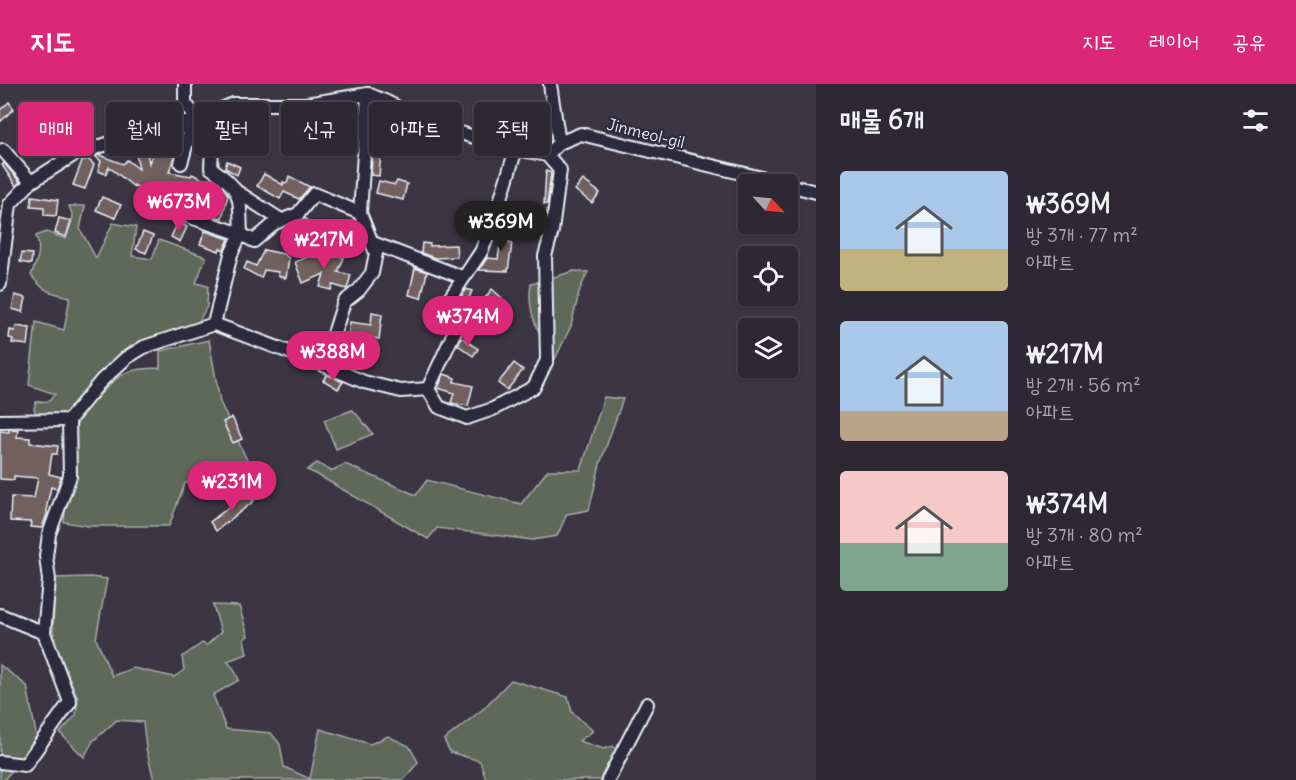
<!DOCTYPE html>
<html lang="ko">
<head>
<meta charset="utf-8">
<style>
	body { margin:0; font-family:Delius,"Poor Story",sans-serif; background:#35303b; color:#f1f3f6; height:100vh; display:flex; flex-direction:column; font-size:22px; white-space:nowrap }
	* { box-sizing:border-box; margin:0 }
	p { font-size:20px; color:#a7a6ac }
	.icon { flex:none; width:33px; height:33px; fill:none; stroke:currentColor; stroke-width:2; stroke-linecap:round; stroke-linejoin:round }
	.map { position:relative; flex:1; overflow:hidden }
	.side { display:flex; flex-direction:column; background:#2d2833; width:480px }
	.side>* { flex:none }
	.hud { position:absolute; left:18px; top:18px; width:570px; height:54px; display:flex; gap:12px }
	.needle { width:39px; rotate:116deg }
	.buttons { position:absolute; left:738px; top:90px; display:grid; gap:12px }
	.buttons a { display:grid; place-items:center; width:60px; height:60px; border-radius:6px; background:#2d2833; box-shadow:0 2px 4px #0004,0 0 0 2px #48444e; font-size:30px }
	.price { position:absolute; translate:-50% -51px; padding:0 14px; border-radius:21px; background:#db2777; color:#fff; font-size:20px; line-height:39px; filter:drop-shadow(0 2px 3px #0008) }
	.price::after { content:''; position:absolute; left:50%; top:36px; width:18px; height:14px; margin-left:-9px; background:inherit; clip-path:polygon(0 0,100% 0,50% 100%) }
	.price.current { background:#222; color:#fff }
	ul { padding:0; list-style:none }
	li { display:flex; align-items:center; gap:18px; height:150px; padding:0 24px }
	li span { display:grid; place-items:center; flex:none; width:168px; height:120px; border-radius:6px; color:#555 }
	li>.icon { margin-inline-start:auto }
	span .icon { width:72px; height:72px; fill:#fffc; stroke-width:1 }
	li b { font-size:26px }
	h2 { display:flex; justify-content:space-between; align-items:center; height:72px; padding:0 24px; font-size:26px }
	.chip { padding:0 21px; border-radius:6px; background:#2d2833; box-shadow:0 2px 4px #0004,0 0 0 2px #48444e; font-size:21px; line-height:54px }
	.chip.current { background:#db2777; color:#fff }
	header { display:flex; align-items:center; gap:36px; box-sizing:border-box; height:84px; padding:0 30px; background:#db2777; color:#fff }
	header strong { font-size:28px }
	nav { display:flex; gap:33px; margin-inline-start:auto; font-size:21px }
	main { display:flex; flex:1; min-height:0 }
	.map>svg:first-child { display:block }
	.green { fill:#60675a; stroke:#a4aca9; stroke-width:1.5 }
	.building { fill:#72615f; stroke:#e8f1f8; stroke-width:1.5 }
	.lines { fill:none; stroke-linecap:round; stroke-linejoin:round }
	.minor-casing { stroke:#e8f1f8; stroke-width:16 }
	.minor { stroke:#2f2a3d; stroke-width:12 }
	.labels { text-anchor:middle; dominant-baseline:central; stroke-width:4.5; stroke-linejoin:round; paint-order:stroke }
	.street-label { font-size:16px; fill:#e8f1f8; stroke:#2f2a3d }
</style>
</head>
<body>
<header>
<strong>지도</strong>
<nav><a>지도</a><a>레이어</a><a>공유</a></nav>
</header>
<main>
<div class="map">
<svg width="816" height="696" viewBox="0 0 816 696">
	<rect width="100%" height="100%" fill="#3c3544"/>
	<filter id="ink" filterUnits="userSpaceOnUse"><feTurbulence type="fractalNoise" baseFrequency=".0167" numOctaves="2"/><feDisplacementMap in="SourceGraphic" scale="12" xChannelSelector="R" yChannelSelector="G"/><feConvolveMatrix kernelMatrix="1 2 1 2 8 2 1 2 1" color-interpolation-filters="sRGB"/></filter>
	<g filter="url(#ink)">
		<g class="green">
			<path d="M69 122H85L80 145 96 174 113 139 136 143 132 172 152 175 159 156 206 173 196 199 208 202 207 222 198 239 153 254 123 272 88 308 96 315C121 288 123 285 160 284V267L209 256 220 318 247 376 244 396 218 407 205 399H185L169 442H88L64 438 73 348 82 332 36 330 34 324 36 318 49 317 55 310 29 301 36 238 64 246 70 213C49 208 45 209 31 191 37 177 42 167 36 152L47 148 66 155 73 133Z"/>
			<path d="M574 187 588 188 580 205 571 242 554 277C540 251 526 229 531 200Z"/>
			<polygon points="604,313 623,315 600,380 589,426 567,430 557,452 532,456 437,444 428,455 316,390 307,386 317,379 331,387 345,380 416,411 427,396 521,420 548,386 581,386"/>
			<polygon points="353,326 373,350 336,365 324,336"/>
			<polygon points="90,493 107,495 96,555 112,592 133,584 174,593 184,586 182,573 202,559 207,561 221,548 213,521 239,522 248,552 244,555 247,570 227,577 234,585 239,596 213,611 226,645 271,649 280,660 284,683 310,695 320,645 370,660 388,652 409,662 418,678 404,696 154,696 146,664 143,638 117,636 93,657 84,673 60,649 76,631 78,614 57,565 53,546 55,494"/>
			<polygon points="0,581 27,602 37,655 4,696 0,696"/>
			<polygon points="511,596 568,613 572,628 593,647 579,657 604,665 613,662 627,676 616,696 486,696 480,677 450,668 444,656 483,625"/>
		</g>
		<g class="building">
			<polygon points="9,18 14,25 0,38 0,26"/>
			<polygon points="375,23 385,26 379,92 371,91"/>
			<polygon points="208,40 227,55 221,66 218,58 204,45"/>
			<polygon points="171,50 180,54 169,88 191,92 192,90 207,97 196,118 177,108 176,113 159,110 147,134 139,131 149,110 134,101 134,103 109,83 106,90 98,87 101,77 95,72 99,71 123,80 127,76 139,85 134,60 145,57 149,79 158,56 167,60"/>
			<polygon points="88,75 94,81 85,105 73,101 82,77"/>
			<polygon points="227,77 240,83 237,91 225,84"/>
			<polygon points="4,79 20,98 16,102 2,81"/>
			<polygon points="546,87 551,89 547,120 544,120"/>
			<polygon points="264,90 283,101 283,98 287,99 289,92 310,103 299,115 284,108 280,115 257,102"/>
			<polygon points="583,96 600,109 592,119 575,106"/>
			<polygon points="379,97 395,101 397,97 407,100 403,116 376,109"/>
			<polygon points="219,104 224,105 228,111 222,134 212,132"/>
			<polygon points="32,112 58,116 56,132 44,131 44,123 31,122"/>
			<polygon points="102,113 121,121 115,134 96,126"/>
			<polygon points="59,134 71,137 66,153 55,149"/>
			<polygon points="305,134 311,141 293,155 291,142"/>
			<polygon points="178,138 187,143 180,158 171,153"/>
			<polygon points="503,139 514,142 509,159 512,159 508,187 479,186 487,174 498,175"/>
			<polygon points="205,147 229,155 224,166 220,164 219,167 200,160"/>
			<polygon points="143,148 153,152 146,169 136,165"/>
			<polygon points="358,149 364,165 347,172 341,155"/>
			<polygon points="422,159 430,160 430,162 456,161 457,173 435,174 421,169"/>
			<polygon points="320,163 334,173 335,170 344,174 338,188 351,191 347,205 333,201 331,206 320,203 324,190 303,199 295,178 315,170"/>
			<polygon points="264,166 283,170 289,174 286,194 278,192 278,188 264,186 261,194 244,185 247,178 256,182"/>
			<polygon points="22,169 32,170 31,180 20,178"/>
			<polygon points="415,184 427,188 421,214 409,211"/>
			<polygon points="466,205 472,207 464,226 455,222"/>
			<polygon points="492,205 502,214 489,231 479,222"/>
			<polygon points="15,211 26,214 23,228 12,225"/>
			<polygon points="435,224 440,231 432,242 426,238"/>
			<polygon points="372,228 382,230 379,255 359,252 359,256 348,255 350,238 371,241"/>
			<polygon points="16,242 30,244 28,261 12,259 13,255 9,254 10,246 15,247"/>
			<polygon points="461,253 478,265 473,272 458,261"/>
			<polygon points="514,279 523,286 507,306 498,299"/>
			<polygon points="444,290 455,294 454,298 473,302 468,322 451,319 454,309 438,304"/>
			<polygon points="327,291 343,298 338,305 323,296"/>
			<polygon points="232,333 242,355 233,359 223,338"/>
			<polygon points="9,345 18,346 17,353 30,354 30,359 58,362 57,370 52,370 49,390 61,393 57,405 51,403 47,421 47,430 42,444 30,443 31,438 10,437 11,413 34,414 38,394 14,392 14,396 0,395 0,347 9,348"/>
			<polygon points="247,409 254,417 216,447 210,438"/>
		</g>
		<g class="lines">
			<g class="minor-casing">
				<g id="minor">
					<polyline points="185,0 185,19 198,35"/>
					<polyline points="550,0 559,59"/>
					<polyline points="516,65 494,137 481,168 444,223 459,238 428,305 439,323 467,334 493,325 534,303 547,276 545,172 552,147 560,86 547,71"/>
					<polyline points="3,66 31,98"/>
					<polyline points="181,79 191,44 184,44"/>
					<polyline points="788,101 816,108"/>
					<polyline points="239,109 281,136"/>
					<path d="M163 124 241 150C239 112 244 107 211 84L212 64 191 44"/>
					<polyline points="373,159 462,193"/>
					<polyline points="0,200 10,120 31,98 75,70 159,44 198,35 233,20 306,20 368,10 387,18 429,40 516,65 547,71 559,59 581,50 786,100"/>
					<polyline points="214,240 231,170 241,150 254,157 275,139 298,130 314,110 360,129"/>
					<polyline points="324,281 344,218 359,206 372,189 376,169 360,129 368,10"/>
					<polyline points="0,337 69,336 101,297 126,274 144,263 214,240 324,281 364,298 401,307 428,305"/>
					<polyline points="0,531 44,549 70,618 25,681 0,678"/>
					<polyline points="44,549 49,496 46,472 49,450 70,392 69,336"/>
					<polyline points="608,696 647,620"/>
				</g>
			</g>
			<use href="#minor" class="minor"/>
		</g>
	</g>
	<g class="labels">
		<g class="street-label">
			<text transform="translate(646 49) rotate(14)">Jinmeol-gil</text>
		</g>
	</g>
</svg>
<div class="buttons">
<a><svg class="needle" viewBox="-14 -14 28 28"><path d="M0-13l5 13h-10z" fill="#e53935"/><path d="M0 13l5-13h-10z" fill="#a7a6ac"/></svg></a>
<a><svg class="icon" aria-label="locate" viewBox="0 0 24 24"><circle cx="12" cy="12" r="6"/><path d="M12 2v4M12 18v4M2 12h4M18 12h4"/></svg></a>
<a><svg class="icon" aria-label="layers" viewBox="0 0 24 24"><path d="M12 4l9 5-9 5-9-5zM3 14l9 5 9-5"/></svg></a>
</div>
<b class="price" style="left:179px;top:148px">₩673M</b>
<b class="price current" style="left:501px;top:168px">₩369M</b>
<b class="price" style="left:324px;top:186px">₩217M</b>
<b class="price" style="left:468px;top:263px">₩374M</b>
<b class="price" style="left:333px;top:298px">₩388M</b>
<b class="price" style="left:232px;top:428px">₩231M</b>
<div class="hud">
<a class="chip current">매매</a>
<a class="chip">월세</a>
<a class="chip">필터</a>
<a class="chip">신규</a>
<a class="chip">아파트</a>
<a class="chip">주택</a>
</div>
</div>
<section class="side">
<h2>매물 6개<svg class="icon" aria-label="filters" viewBox="0 0 24 24"><path d="M4 7h16M4 17h16"/><circle cx="9" cy="7" r="2"/><circle cx="15" cy="17" r="2"/></svg></h2>
<ul>
<li><span style="background:linear-gradient(#a9c7e8 65%,#c2b280 0)"><svg class="icon" aria-label="home" viewBox="0 0 24 24"><path d="M3 11l9-7 9 7M6 9v11h12V9"/></svg></span><div><b>₩369M</b><p>방 3개 · 77 m²</p><p>아파트</p></div></li>
<li><span style="background:linear-gradient(#a9c7e8 75%,#b9a48a 0)"><svg class="icon" aria-label="home" viewBox="0 0 24 24"><path d="M3 11l9-7 9 7M6 9v11h12V9"/></svg></span><div><b>₩217M</b><p>방 2개 · 56 m²</p><p>아파트</p></div></li>
<li><span style="background:linear-gradient(#f6c9c9 60%,#7fa58c 0)"><svg class="icon" aria-label="home" viewBox="0 0 24 24"><path d="M3 11l9-7 9 7M6 9v11h12V9"/></svg></span><div><b>₩374M</b><p>방 3개 · 80 m²</p><p>아파트</p></div></li>
</ul>
</section>
</main>
</body>
</html>
